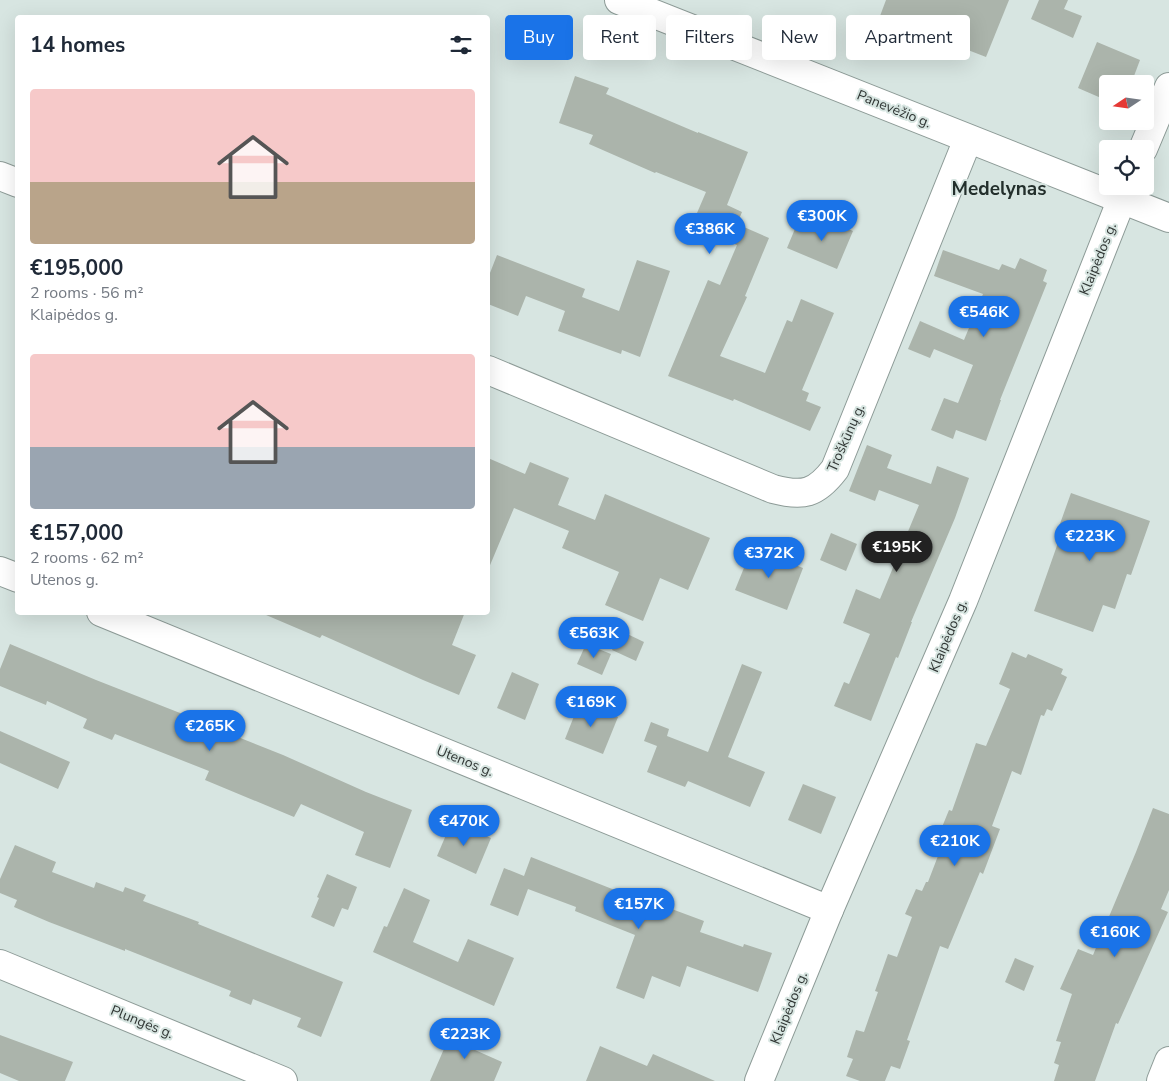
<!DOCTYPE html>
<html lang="en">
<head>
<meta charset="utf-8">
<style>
	body { margin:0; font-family:"Nunito Sans",sans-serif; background:#f2f2f3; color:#1f2937; height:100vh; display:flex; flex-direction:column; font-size:19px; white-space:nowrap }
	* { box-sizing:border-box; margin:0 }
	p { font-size:16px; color:#747a83 }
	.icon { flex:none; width:28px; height:28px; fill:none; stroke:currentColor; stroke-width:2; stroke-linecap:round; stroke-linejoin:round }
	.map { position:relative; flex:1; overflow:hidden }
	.panel { position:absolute; left:15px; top:15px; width:475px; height:600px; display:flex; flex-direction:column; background:#fff; border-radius:5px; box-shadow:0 5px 20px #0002 }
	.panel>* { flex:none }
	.hud { position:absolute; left:505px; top:15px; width:475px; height:45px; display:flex; gap:10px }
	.needle { width:32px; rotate:257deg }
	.controls { position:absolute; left:1099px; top:75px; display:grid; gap:10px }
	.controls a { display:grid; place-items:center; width:55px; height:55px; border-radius:5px; background:#fff; box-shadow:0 5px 20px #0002; font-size:25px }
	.price { position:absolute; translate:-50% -42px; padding:0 11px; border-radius:18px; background:#1a73e8; color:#fff; font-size:16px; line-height:32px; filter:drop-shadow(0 1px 2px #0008) }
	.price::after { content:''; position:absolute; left:50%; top:30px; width:15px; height:11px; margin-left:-8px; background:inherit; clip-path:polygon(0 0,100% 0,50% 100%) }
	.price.on { background:#222; color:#fff }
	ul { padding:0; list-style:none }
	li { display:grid; align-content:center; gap:10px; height:265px; padding:0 15px }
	li span { display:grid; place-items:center; height:155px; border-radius:5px; color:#555 }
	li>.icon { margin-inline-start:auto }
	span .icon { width:90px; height:90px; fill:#fffc; stroke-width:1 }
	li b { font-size:21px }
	h2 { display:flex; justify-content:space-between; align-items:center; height:60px; padding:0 15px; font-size:21px }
	.tag { padding:0 18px; border-radius:5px; background:#fff; box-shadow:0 5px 20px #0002; font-size:18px; line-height:45px }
	.tag.on { background:#1a73e8; color:#fff }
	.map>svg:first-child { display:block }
	.building { fill:#abb4ab }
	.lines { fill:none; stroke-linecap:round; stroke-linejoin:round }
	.minor-casing { stroke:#8d9b97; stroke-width:30 }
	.minor { stroke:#fff; stroke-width:28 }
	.labels { text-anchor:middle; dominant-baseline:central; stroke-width:4; stroke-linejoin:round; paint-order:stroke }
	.street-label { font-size:14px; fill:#313735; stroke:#d7e5e1 }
	.district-label { font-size:19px; font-weight:bold; fill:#232f2c; stroke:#d7e5e1 }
</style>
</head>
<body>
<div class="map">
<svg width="1169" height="1081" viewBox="0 0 1169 1081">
	<rect width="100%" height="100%" fill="#d7e5e1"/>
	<g class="building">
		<polygon points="886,0 1009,0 986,57 880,16"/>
		<polygon points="1039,0 1068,0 1064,9 1082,16 1073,38 1031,19"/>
		<polygon points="1097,42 1140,60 1131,84 1108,84 1108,101 1078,88"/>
		<polygon points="575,76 609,88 606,94 698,133 698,132 748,152 727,205 742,212 737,224 769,238 745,296 747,297 720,356 765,373 787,320 792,322 801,299 834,313 802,390 809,393 806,401 821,407 810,431 734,399 733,401 668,376 708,280 720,285 737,245 691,227 706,192 656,172 655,173 589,144 593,135 559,123"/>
		<polygon points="820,217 853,231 837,269 787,248 797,224 814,231"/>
		<polygon points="943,250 999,270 1002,264 1015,269 1020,258 1047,270 1043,281 1047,283 1000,400 1001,400 986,441 956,430 953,439 931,430 944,398 958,403 973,365 934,349 930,358 908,349 920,321 964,340 983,294 934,276"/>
		<polygon points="497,255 585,289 582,297 619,311 637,260 670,271 640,357 622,350 621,354 558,331 565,311 526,296 518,316 488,304 488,278"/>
		<polygon points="867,445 892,455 887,468 931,484 937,466 969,478 955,518 911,622 912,622 898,658 896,657 871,721 834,706 844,682 849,684 870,634 843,623 856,589 880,599 919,505 879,490 875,501 849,491"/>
		<polygon points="488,458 525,474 530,462 569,478 558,505 595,520 605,494 710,538 688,590 660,578 643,621 605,605 619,572 562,548 569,531 514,508 488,570"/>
		<polygon points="1071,493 1150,521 1131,575 1127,574 1115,609 1103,605 1093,632 1034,611 1060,537 1056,535"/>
		<polygon points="831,533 857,544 846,571 820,560"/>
		<polygon points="752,548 803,568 787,610 735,590"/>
		<polygon points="259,612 465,612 452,645 476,655 459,695 423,680 322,635 320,638"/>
		<polygon points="621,631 644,642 636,661 612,650"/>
		<polygon points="10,644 96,680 203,722 203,723 283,755 366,792 412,810 390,868 355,855 364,832 301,804 294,817 205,780 209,771 115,734 112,740 83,728 87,719 47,701 46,705 0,686 0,669"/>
		<polygon points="586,644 611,654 602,675 577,664"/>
		<polygon points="1012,652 1026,658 1028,654 1063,669 1061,674 1067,677 1052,711 1047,709 1044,716 1041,715 1021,775 1012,771 992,826 1000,829 983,874 980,872 948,949 940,946 907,1040 910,1041 900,1069 891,1066 885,1081 860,1081 846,1076 853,1059 847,1057 856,1030 864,1032 878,992 875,991 888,954 897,957 912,917 905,914 916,889 922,891 926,882 928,882 946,835 940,832 949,810 952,811 976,743 986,746 1010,689 999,684"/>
		<polygon points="742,664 762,672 728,757 765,772 750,807 688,781 685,787 647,772 657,746 644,741 651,722 669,729 667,736 708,752"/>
		<polygon points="512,672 539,684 525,720 497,708"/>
		<polygon points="580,701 618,717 603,754 565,739"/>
		<polygon points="0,731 70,762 58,789 0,763"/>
		<polygon points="803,784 836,797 821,834 788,820"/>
		<polygon points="1153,808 1169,814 1169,890 1161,909 1168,912 1118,1024 1116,1023 1095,1081 1054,1081 1059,1065 1054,1063 1061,1042 1056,1041 1072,994 1060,989 1078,949 1093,955 1136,852"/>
		<polygon points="452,821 491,838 476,874 437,856"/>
		<polygon points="15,845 56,862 52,872 94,888 96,882 123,892 125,887 146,895 143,901 199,922 198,924 343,982 321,1037 297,1027 301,1018 253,999 251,1005 229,996 231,991 125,949 125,951 49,922 14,907 17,900 0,893 0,879"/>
		<polygon points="531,857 668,911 669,908 704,921 700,932 743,947 744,944 772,953 758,992 687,966 680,987 652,976 644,999 616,988 635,935 575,911 576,907 528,889 518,916 490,905 504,868 524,876"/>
		<polygon points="327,874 357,887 348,910 342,908 334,927 311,917 319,898 317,897"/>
		<polygon points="404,888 430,900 413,942 458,962 468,939 514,958 494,1006 373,952 384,926 387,927"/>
		<polygon points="1015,958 1034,966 1024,991 1005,982"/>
		<polygon points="454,1026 481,1036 475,1050 502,1062 494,1081 430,1081"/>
		<polygon points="0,1035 73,1062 65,1081 19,1081 0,1073"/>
		<polygon points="600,1046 647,1066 653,1054 715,1081 586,1081"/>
	</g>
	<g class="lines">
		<g class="minor-casing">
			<g id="minor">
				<polyline points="619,0 1169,218"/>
				<polyline points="1143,149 1169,87"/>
				<polyline points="0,176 18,183"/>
				<path d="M488 370 773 489C803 497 816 494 835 469L968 139"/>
				<polyline points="0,571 18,578"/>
				<polyline points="101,612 829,910"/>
				<polyline points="0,964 283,1081"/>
				<polyline points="759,1081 829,910 963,601 1127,186"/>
				<polyline points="1161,1081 1169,1061"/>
			</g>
		</g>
		<use href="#minor" class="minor"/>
	</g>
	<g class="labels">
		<g class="street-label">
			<text transform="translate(894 109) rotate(22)">Panevėžio g.</text>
			<text transform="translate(1098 259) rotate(-68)">Klaipėdos g.</text>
			<text transform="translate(846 438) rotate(-66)">Troškūnų g.</text>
			<text transform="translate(948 636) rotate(-67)">Klaipėdos g.</text>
			<text transform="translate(465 761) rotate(22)">Utenos g.</text>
			<text transform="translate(789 1008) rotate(-68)">Klaipėdos g.</text>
			<text transform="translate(142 1022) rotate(22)">Plungės g.</text>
		</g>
		<g class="district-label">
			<text x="999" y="189">Medelynas</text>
		</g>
	</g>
</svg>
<div class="controls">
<a><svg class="needle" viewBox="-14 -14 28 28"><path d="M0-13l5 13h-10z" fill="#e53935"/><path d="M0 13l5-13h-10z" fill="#747a83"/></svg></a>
<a><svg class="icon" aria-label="locate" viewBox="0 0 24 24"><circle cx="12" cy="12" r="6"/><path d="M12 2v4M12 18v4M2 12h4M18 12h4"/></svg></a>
</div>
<b class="price" style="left:822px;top:242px">€300K</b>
<b class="price" style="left:710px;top:255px">€386K</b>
<b class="price" style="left:984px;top:338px">€546K</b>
<b class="price" style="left:1090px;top:562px">€223K</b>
<b class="price on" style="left:897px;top:573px">€195K</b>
<b class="price" style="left:769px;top:579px">€372K</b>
<b class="price" style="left:594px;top:659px">€563K</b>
<b class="price" style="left:591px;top:728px">€169K</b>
<b class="price" style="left:210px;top:752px">€265K</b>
<b class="price" style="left:464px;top:847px">€470K</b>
<b class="price" style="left:955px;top:867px">€210K</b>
<b class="price" style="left:639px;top:930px">€157K</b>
<b class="price" style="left:1115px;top:958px">€160K</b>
<b class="price" style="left:465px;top:1060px">€223K</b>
<div class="hud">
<a class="tag on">Buy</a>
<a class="tag">Rent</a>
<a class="tag">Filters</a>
<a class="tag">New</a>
<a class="tag">Apartment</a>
</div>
<section class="panel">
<h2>14 homes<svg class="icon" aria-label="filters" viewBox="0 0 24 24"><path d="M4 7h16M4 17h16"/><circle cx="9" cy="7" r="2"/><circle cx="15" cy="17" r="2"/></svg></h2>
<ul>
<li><span style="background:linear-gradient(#f6c9c9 60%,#b9a48a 0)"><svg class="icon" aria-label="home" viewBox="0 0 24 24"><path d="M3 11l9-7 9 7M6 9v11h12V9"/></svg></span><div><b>€195,000</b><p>2 rooms · 56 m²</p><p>Klaipėdos g.</p></div></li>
<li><span style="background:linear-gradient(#f6c9c9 60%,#9aa5b1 0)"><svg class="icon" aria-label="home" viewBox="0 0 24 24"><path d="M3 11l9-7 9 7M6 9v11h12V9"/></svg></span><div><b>€157,000</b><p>2 rooms · 62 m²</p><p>Utenos g.</p></div></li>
</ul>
</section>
</div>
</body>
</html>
